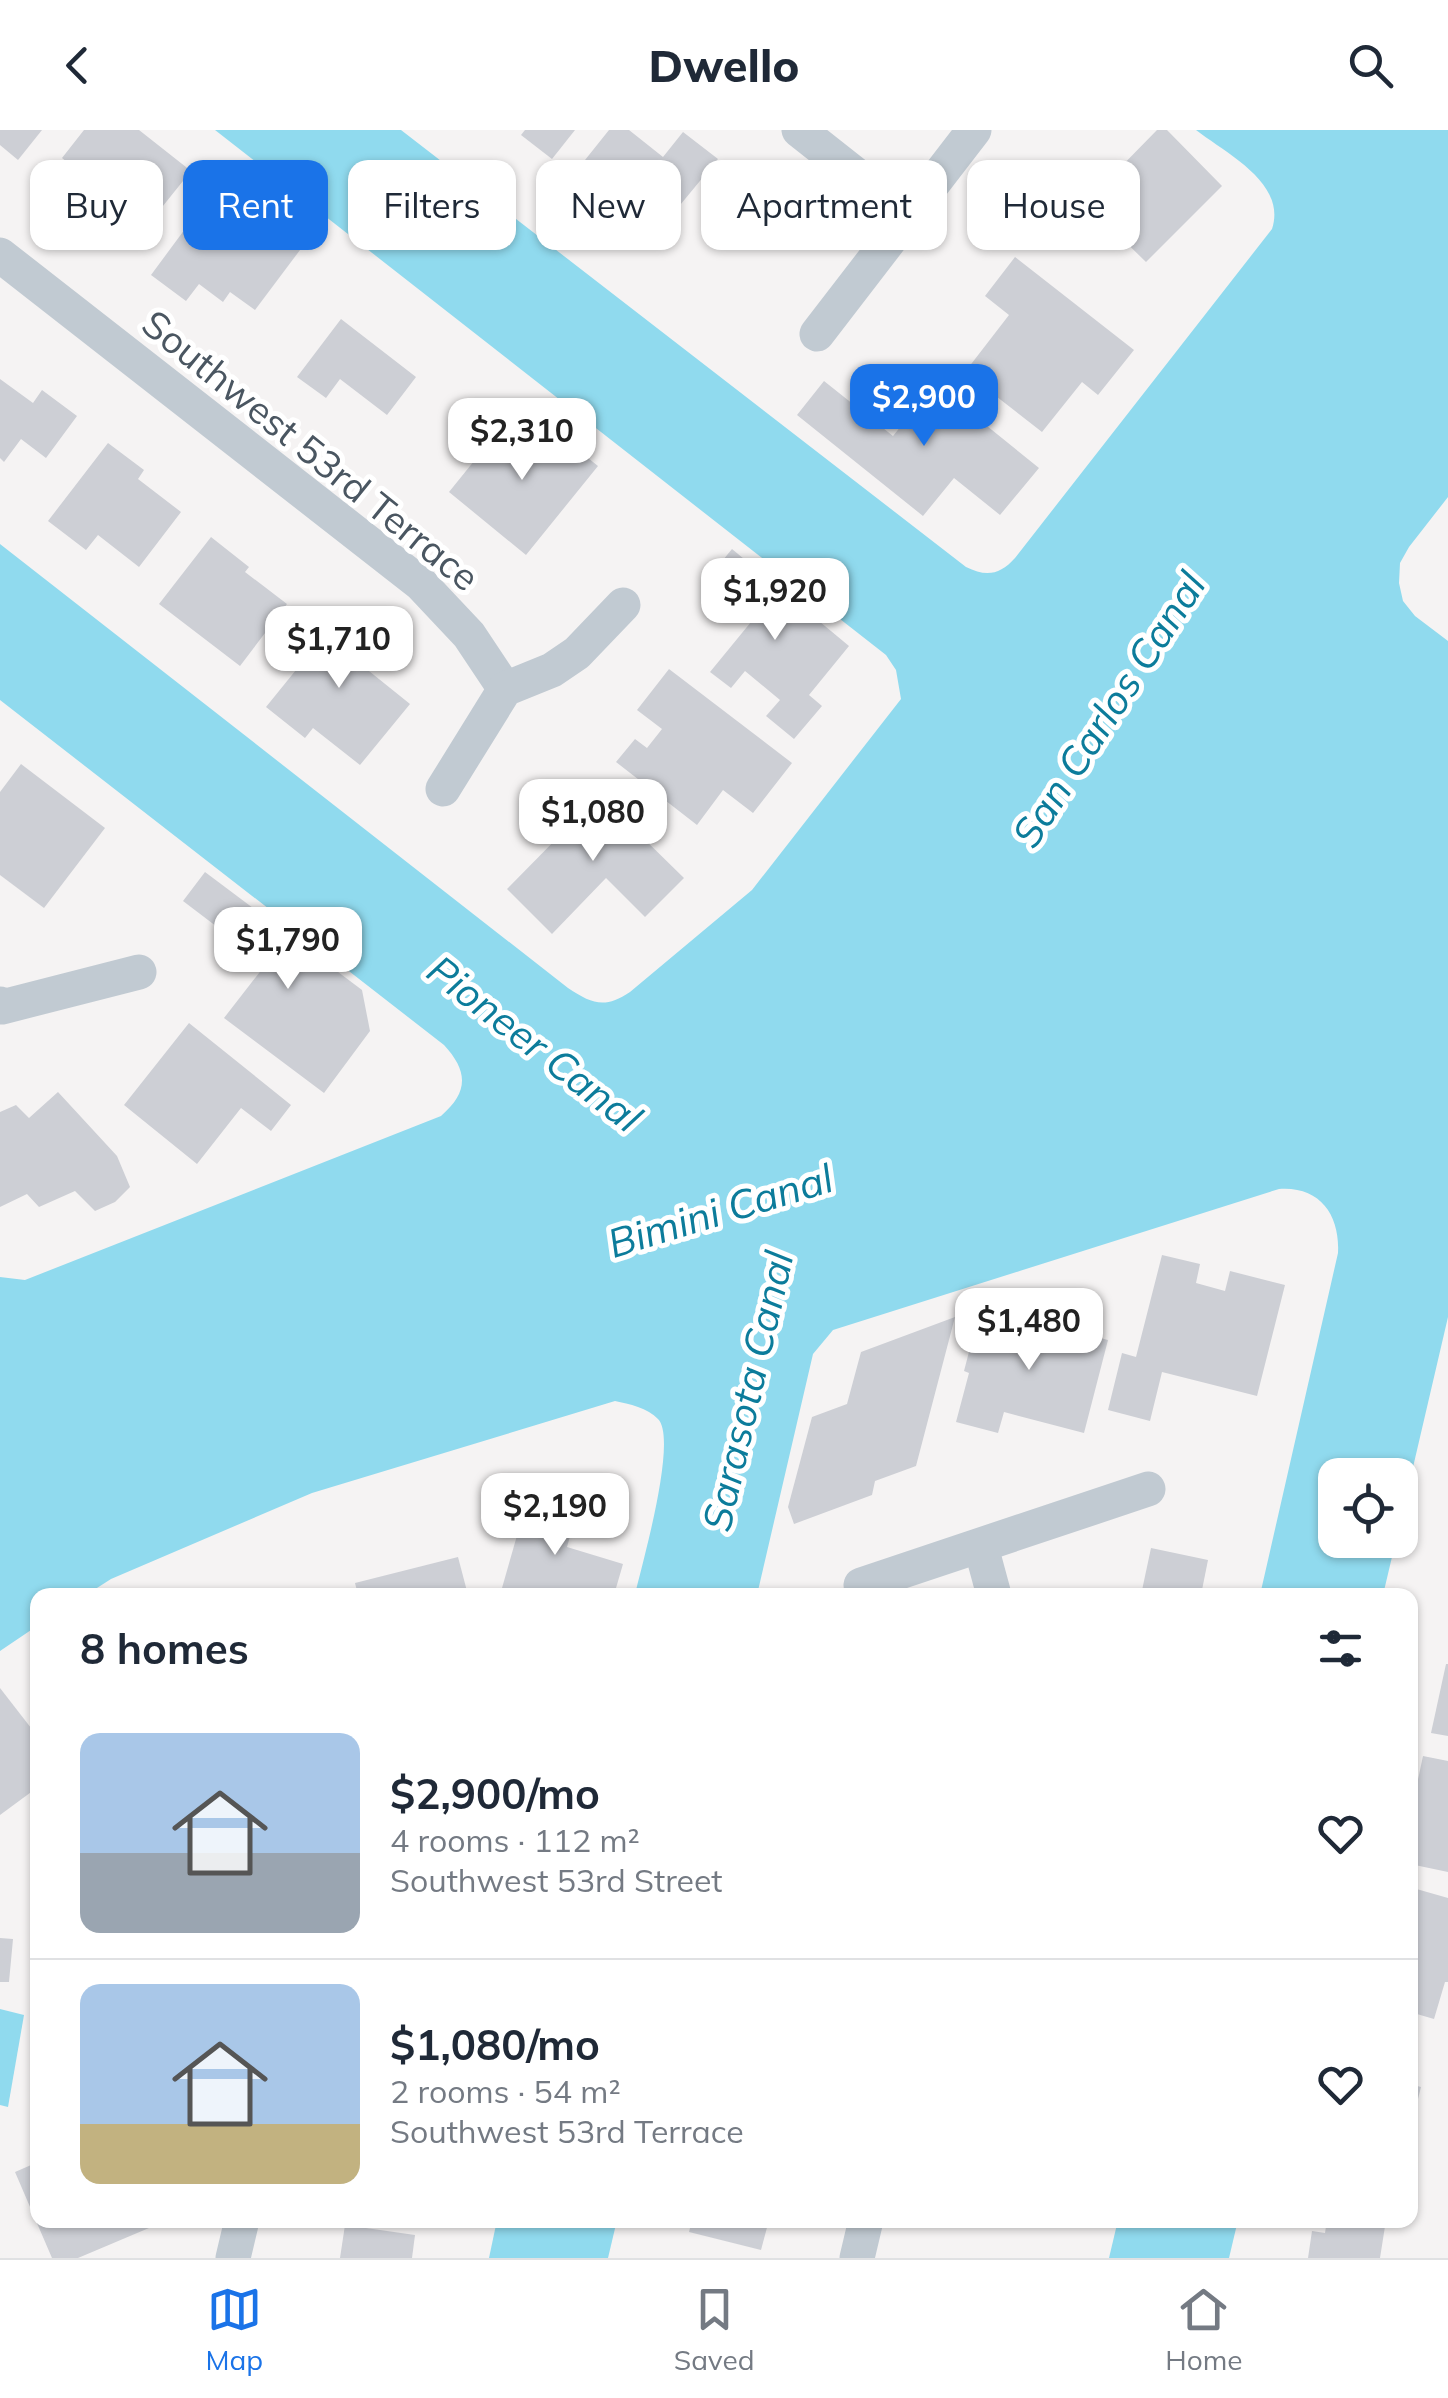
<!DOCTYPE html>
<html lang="en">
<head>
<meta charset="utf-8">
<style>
	body { margin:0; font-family:Mulish,sans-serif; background:#f6f6f7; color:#1f2937; height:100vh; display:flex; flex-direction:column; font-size:38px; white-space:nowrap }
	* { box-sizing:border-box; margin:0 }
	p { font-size:32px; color:#747a83 }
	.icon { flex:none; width:55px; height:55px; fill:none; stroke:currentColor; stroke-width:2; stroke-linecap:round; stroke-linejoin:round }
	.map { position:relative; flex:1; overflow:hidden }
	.side { position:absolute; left:30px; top:1458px; width:1388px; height:640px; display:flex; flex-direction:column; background:#fff; border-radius:20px; box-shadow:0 2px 8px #0004 }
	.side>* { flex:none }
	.top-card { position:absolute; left:30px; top:30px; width:1390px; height:90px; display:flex; gap:20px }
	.fabs { position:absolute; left:1318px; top:1328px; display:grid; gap:20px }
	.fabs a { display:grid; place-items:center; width:100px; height:100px; border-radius:20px; background:#fff; box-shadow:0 2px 8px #0004; font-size:50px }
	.price { position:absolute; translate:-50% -85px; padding:0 22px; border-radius:20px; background:#fff; color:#222; font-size:32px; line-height:65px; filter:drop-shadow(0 2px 5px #0008) }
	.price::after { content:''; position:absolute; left:50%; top:60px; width:30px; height:22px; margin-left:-15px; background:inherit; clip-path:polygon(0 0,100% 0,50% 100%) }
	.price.active { background:#1a73e8; color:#fff }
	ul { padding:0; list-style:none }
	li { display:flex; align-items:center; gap:30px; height:250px; padding:0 50px }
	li+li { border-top:2px solid #e0e1e3 }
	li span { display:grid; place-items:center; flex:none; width:280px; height:200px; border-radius:20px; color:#555 }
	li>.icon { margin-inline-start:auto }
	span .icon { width:120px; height:120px; fill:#fffc; stroke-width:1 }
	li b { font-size:42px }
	h2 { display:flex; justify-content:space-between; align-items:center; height:120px; padding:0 50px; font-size:42px }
	.tag { padding:0 35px; border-radius:20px; background:#fff; box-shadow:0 2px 8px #0004; font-size:35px; line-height:90px }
	.tag.active { background:#1a73e8; color:#fff }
	header { display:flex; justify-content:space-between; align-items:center; height:130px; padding:0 50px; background:#fff; font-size:45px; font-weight:800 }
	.menu { display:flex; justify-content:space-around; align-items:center; height:140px; border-top:2px solid #e0e1e3; background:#fff; font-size:28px; color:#747a83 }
	.menu a { display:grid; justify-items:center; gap:5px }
	.menu .active { color:#1a73e8 }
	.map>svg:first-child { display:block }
	.water { fill:#90daee }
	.building { fill:#cdcfd5 }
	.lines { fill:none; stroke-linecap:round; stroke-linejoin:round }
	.minor { stroke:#c1cad2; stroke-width:35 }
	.labels { text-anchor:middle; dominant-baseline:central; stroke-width:10; stroke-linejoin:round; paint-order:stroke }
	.street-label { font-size:38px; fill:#4a5661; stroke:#fff }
	.water-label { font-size:40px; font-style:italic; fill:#0c7c9b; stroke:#fff }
</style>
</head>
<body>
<header><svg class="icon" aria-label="back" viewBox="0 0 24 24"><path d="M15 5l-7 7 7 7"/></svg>Dwello<svg class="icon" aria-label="search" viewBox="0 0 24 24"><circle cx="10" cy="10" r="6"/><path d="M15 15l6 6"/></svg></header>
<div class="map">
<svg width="1448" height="2128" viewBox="0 0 1448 2128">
	<rect width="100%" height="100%" fill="#f5f3f3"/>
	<g class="water">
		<path d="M215 0H401L966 437C986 447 1000 445 1015 428L1272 99C1287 53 1227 24 1196 0H1448V367L1409 417 1400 433 1399 453 1403 471 1415 486 1448 511V1187L1400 1393V1345H1335V1410H1396L1383 1465H1260L1338 1123C1340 1085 1320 1056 1279 1059L833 1200 813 1224 757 1465H635C642 1434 678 1309 658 1289 648 1278 629 1274 615 1271L312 1363 111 1449 86 1465H38L37 1496 0 1521V1147L25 1150 441 986C469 962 468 941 444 915L0 570V414L568 858C592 874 605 879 630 862L752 760 901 569 896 540 886 525Z"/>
		<polygon points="0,1879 24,1885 8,1977 0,1975"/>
		<polygon points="497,2090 617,2090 608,2128 489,2128"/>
		<polygon points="1118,2090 1238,2090 1229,2128 1109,2128"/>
	</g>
	<g class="building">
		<polygon points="0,0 42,0 18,30 0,15"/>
		<polygon points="84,0 139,0 191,41 130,117 86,81 102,61 62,28"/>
		<polygon points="525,0 575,0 552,29 521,5"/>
		<polygon points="609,0 629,0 663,27 683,2 718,29 648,114 569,50"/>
		<polygon points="1157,0 1167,0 1222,56 1146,132 1102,89 1081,110 1051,80 1097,33 1111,47"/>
		<polygon points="216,57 300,120 255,180 230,162 223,172 199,154 186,171 151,145"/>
		<polygon points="1015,127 1134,220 1098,265 1082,252 1042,302 965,242 1009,185 985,166"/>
		<polygon points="341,189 416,247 387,285 340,249 326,268 297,247"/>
		<polygon points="0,249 33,273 42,260 77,286 46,328 21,309 4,332 0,328"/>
		<polygon points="824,251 893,306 935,254 1039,338 1000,385 954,348 923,386 797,285"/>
		<polygon points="497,283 540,319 554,301 598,336 526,425 449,362 491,310 481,302"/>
		<polygon points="108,313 144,340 138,349 181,382 139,437 98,405 86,420 48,391"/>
		<polygon points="211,407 249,437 245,442 287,474 240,536 159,474"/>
		<polygon points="732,419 849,516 809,565 822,576 794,609 766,586 780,570 745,541 731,558 710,542 751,492 704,453"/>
		<polygon points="328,476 375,513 359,533 410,574 360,635 313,598 305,608 266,577 313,519 301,510"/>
		<polygon points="669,539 792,633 753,683 723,660 697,695 616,632 635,609 647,618 662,599 637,580"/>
		<polygon points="21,634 105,698 44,778 0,745 0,662"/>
		<polygon points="587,653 684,748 645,787 606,748 552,804 507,759 569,696 556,684"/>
		<polygon points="205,742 362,860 370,901 324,963 224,888 266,834 183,771"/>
		<polygon points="189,893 291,975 271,1001 241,978 197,1034 124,975"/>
		<polygon points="58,962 117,1026 130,1057 115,1072 95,1081 75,1061 39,1077 27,1064 0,1077 0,982 16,975 29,988"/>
		<polygon points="1162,1125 1200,1134 1196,1153 1225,1161 1230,1141 1285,1155 1257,1266 1162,1242 1150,1291 1108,1280 1122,1223 1136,1227"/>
		<polygon points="981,1176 1108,1210 1084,1303 1004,1282 998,1303 956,1292 969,1243 964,1241"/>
		<polygon points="955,1187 916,1336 875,1351 872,1365 794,1394 788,1377 812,1287 847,1274 861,1222"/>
		<polygon points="528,1367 577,1382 567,1417 623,1434 614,1465 500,1465"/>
		<polygon points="1151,1418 1208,1430 1201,1465 1141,1465"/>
		<polygon points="458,1427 468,1465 358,1465 355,1453"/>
		<polygon points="1446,1534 1448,1534 1448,1606 1431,1603"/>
		<polygon points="0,1558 38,1607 38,1657 0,1685"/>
		<polygon points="1423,1626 1448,1631 1448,1742 1410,1734 1410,1687"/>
		<polygon points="1413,1758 1448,1768 1448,1852 1445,1852 1434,1889 1410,1882 1410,1769"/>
		<polygon points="0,1808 13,1809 9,1852 0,1852"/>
		<polygon points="1410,1954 1421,1957 1411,1997 1410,1997"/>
		<polygon points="38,2032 38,2090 146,2090 149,2098 78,2128 52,2128 15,2042"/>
		<polygon points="692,2090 769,2090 761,2120 689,2102"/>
		<polygon points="1327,2090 1386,2090 1380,2128 1308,2128 1312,2101 1325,2103"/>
		<polygon points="345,2095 415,2105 412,2128 340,2128"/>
	</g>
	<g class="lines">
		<g class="minor">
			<polyline points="799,0 908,86"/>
			<polyline points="0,125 421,454 469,505 505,559"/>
			<polyline points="817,204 974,0"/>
			<polyline points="443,659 505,559 552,540 577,523 623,475"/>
			<polyline points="0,874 2,877 139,842"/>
			<polyline points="981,1417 994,1465"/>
			<polyline points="861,1455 1148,1359"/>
			<polyline points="233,2128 242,2090"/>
			<polyline points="857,2128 866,2090"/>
		</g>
	</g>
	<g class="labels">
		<g class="street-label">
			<text transform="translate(311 320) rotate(39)">Southwest 53rd Terrace</text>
		</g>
		<g class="water-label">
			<text transform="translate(1108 579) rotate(-57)">San Carlos Canal</text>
			<text transform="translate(535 913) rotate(38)">Pioneer Canal</text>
			<text transform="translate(720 1080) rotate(-17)">Bimini Canal</text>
			<text transform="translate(747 1261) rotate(-77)">Sarasota Canal</text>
		</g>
	</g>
</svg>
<div class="fabs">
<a><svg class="icon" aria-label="locate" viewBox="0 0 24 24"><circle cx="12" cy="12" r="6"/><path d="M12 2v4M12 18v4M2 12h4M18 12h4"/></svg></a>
</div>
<b class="price active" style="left:924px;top:319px">$2,900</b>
<b class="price" style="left:522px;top:353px">$2,310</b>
<b class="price" style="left:775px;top:513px">$1,920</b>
<b class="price" style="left:339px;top:561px">$1,710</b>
<b class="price" style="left:593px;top:734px">$1,080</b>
<b class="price" style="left:288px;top:862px">$1,790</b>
<b class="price" style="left:1029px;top:1243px">$1,480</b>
<b class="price" style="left:555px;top:1428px">$2,190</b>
<div class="top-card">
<a class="tag">Buy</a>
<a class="tag active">Rent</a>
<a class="tag">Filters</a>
<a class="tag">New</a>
<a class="tag">Apartment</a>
<a class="tag">House</a>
</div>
<section class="side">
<h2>8 homes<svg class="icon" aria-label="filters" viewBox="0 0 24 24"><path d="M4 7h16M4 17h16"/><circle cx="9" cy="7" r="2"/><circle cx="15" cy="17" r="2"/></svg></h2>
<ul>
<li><span style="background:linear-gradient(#a9c7e8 60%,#9aa5b1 0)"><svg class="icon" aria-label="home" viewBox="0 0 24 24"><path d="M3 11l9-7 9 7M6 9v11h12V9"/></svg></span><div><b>$2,900/mo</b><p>4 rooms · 112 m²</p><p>Southwest 53rd Street</p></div><svg class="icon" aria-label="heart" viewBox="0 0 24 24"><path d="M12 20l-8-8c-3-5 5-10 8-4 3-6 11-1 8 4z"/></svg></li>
<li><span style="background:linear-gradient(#a9c7e8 70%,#c2b280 0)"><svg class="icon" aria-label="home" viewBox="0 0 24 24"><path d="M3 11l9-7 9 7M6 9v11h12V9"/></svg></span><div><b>$1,080/mo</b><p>2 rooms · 54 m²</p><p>Southwest 53rd Terrace</p></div><svg class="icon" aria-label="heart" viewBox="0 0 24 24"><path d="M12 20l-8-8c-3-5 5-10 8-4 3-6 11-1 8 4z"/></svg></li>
</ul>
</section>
</div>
<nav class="menu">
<a class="active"><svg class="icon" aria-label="map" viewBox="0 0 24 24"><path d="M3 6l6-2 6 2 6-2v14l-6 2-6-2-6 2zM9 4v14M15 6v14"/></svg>Map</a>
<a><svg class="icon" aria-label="saved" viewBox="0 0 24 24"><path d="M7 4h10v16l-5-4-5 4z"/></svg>Saved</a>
<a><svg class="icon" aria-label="home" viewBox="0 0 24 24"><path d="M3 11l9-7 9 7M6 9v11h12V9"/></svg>Home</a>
</nav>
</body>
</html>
